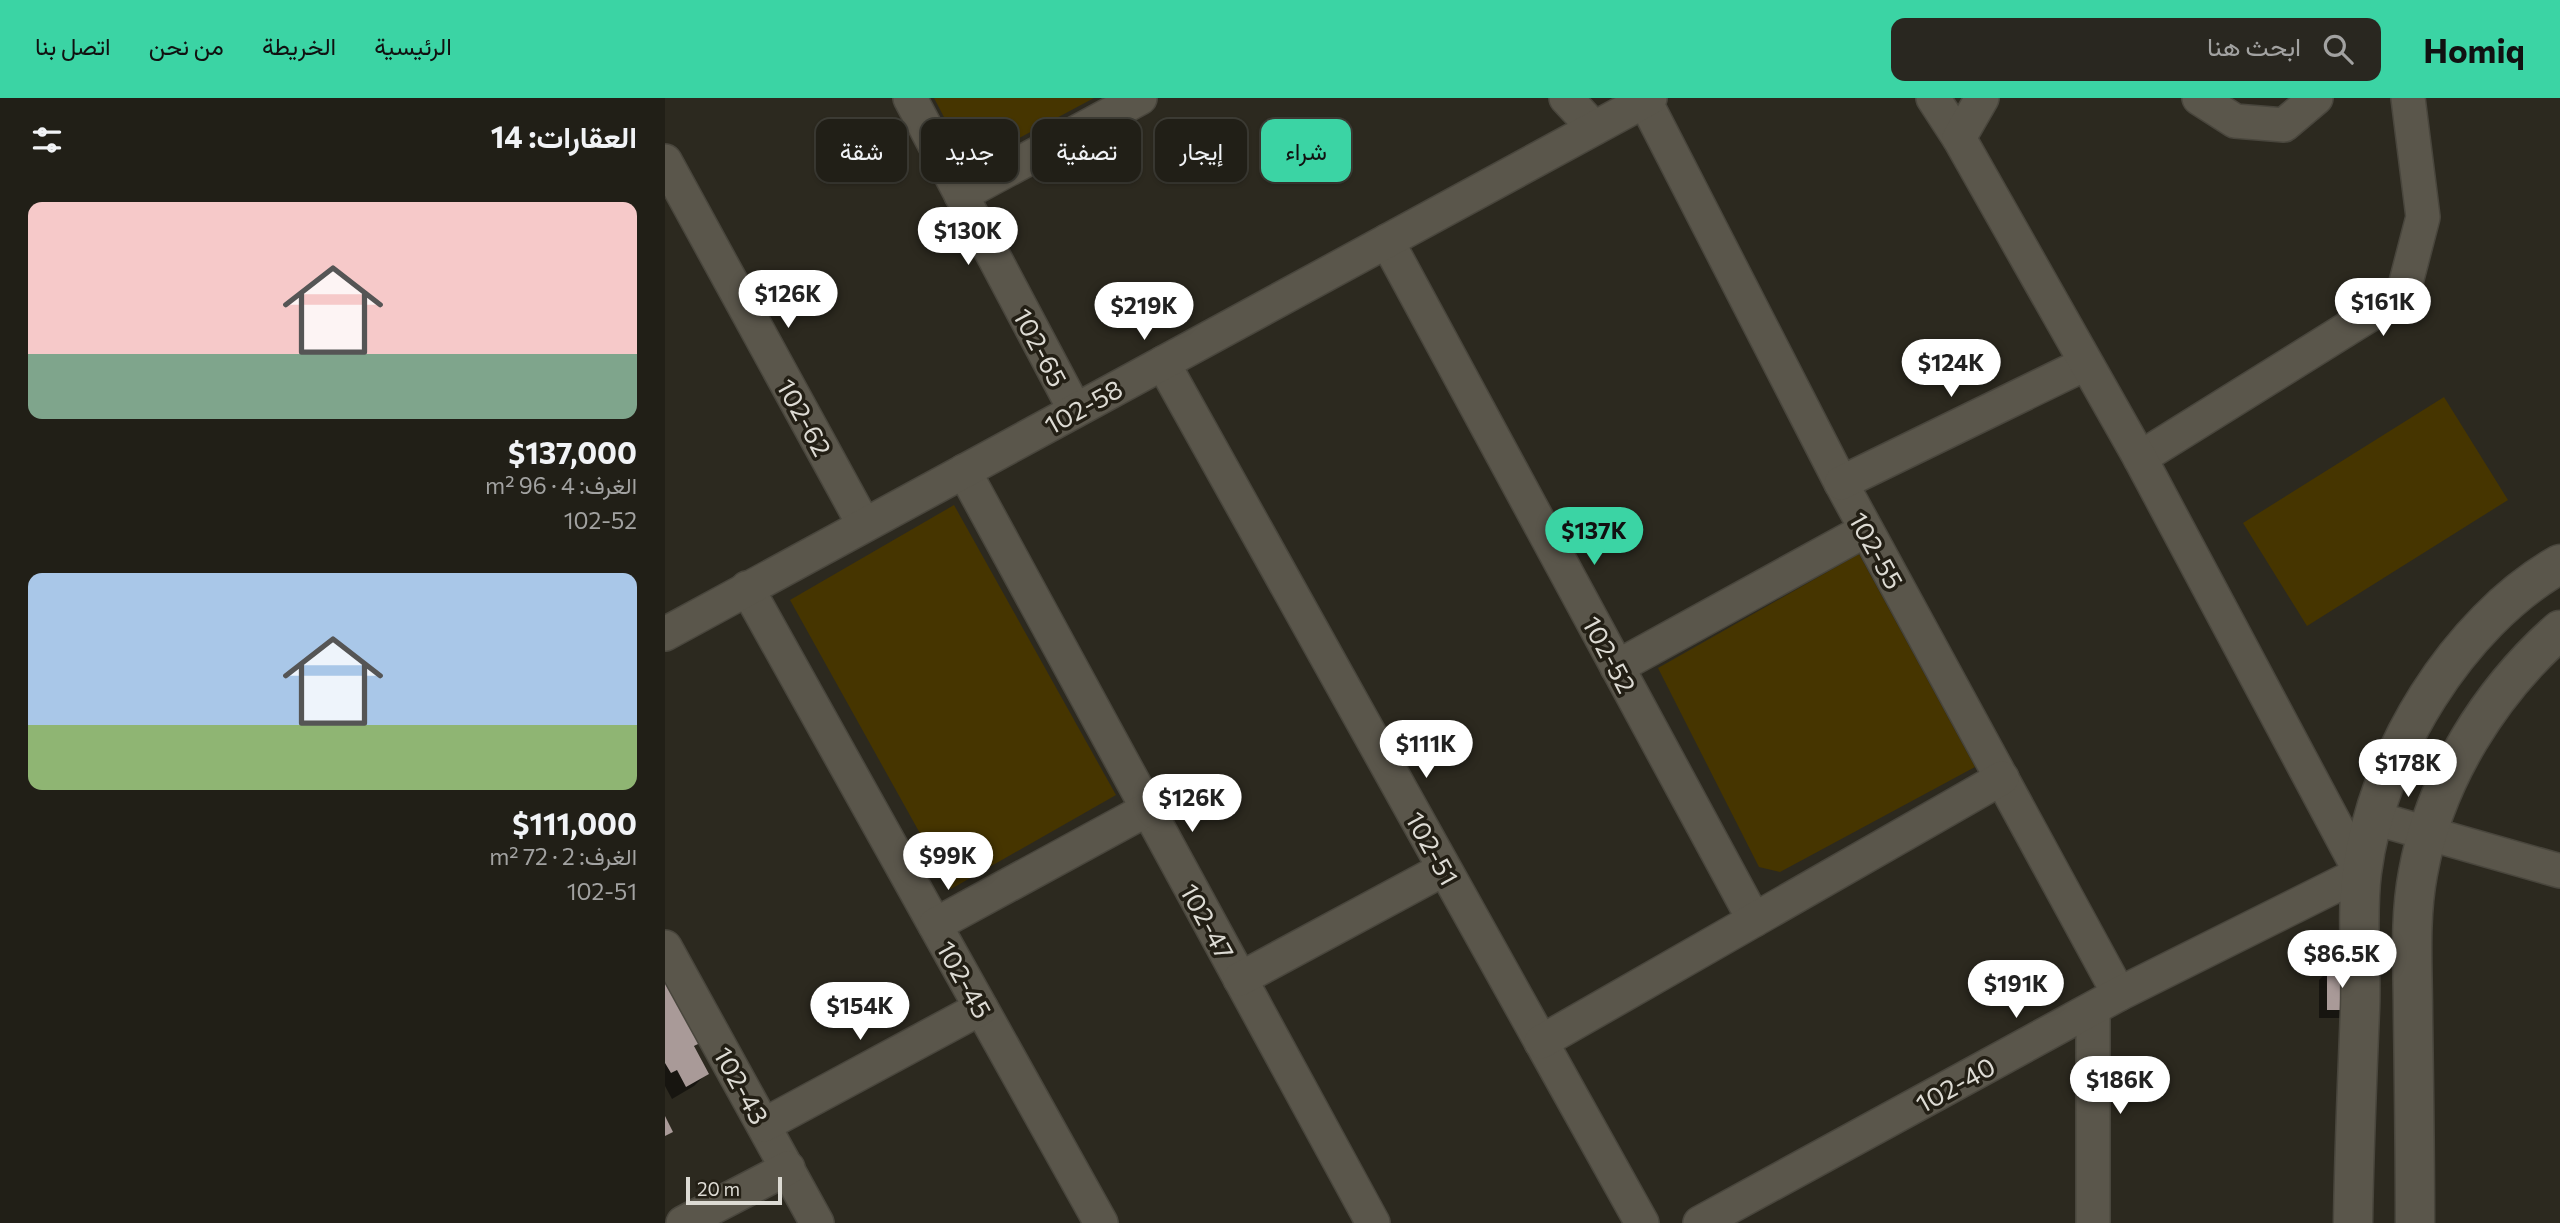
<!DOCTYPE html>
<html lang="ar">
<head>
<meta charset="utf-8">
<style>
	body { margin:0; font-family:Commissioner,Vazirmatn,sans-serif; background:#292720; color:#f1f3f6; direction:rtl; height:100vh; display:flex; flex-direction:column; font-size:26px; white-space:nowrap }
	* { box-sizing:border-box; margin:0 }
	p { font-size:23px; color:#a2a2a1 }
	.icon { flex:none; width:38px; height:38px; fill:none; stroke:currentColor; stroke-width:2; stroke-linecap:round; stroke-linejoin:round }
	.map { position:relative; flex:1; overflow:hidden; direction:ltr }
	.panel { display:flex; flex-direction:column; background:#211f17; width:665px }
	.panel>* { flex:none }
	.top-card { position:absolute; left:21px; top:21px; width:665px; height:63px; direction:rtl; display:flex; gap:14px }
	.scale { position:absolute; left:21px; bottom:18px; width:96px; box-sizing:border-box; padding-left:7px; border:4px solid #dddbd4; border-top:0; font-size:19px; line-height:24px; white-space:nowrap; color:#dddbd4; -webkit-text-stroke:5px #231f15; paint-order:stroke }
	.price { position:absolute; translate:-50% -60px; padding:0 16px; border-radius:24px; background:#fff; color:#222; font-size:23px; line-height:46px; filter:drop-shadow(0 2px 4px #0008) }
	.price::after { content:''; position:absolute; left:50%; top:42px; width:21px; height:16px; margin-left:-10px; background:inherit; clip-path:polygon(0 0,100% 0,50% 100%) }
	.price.current { background:#3bd4a4; color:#111 }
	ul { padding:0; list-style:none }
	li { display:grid; align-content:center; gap:14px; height:371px; padding:0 28px }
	li span { display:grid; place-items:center; height:217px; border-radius:14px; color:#555 }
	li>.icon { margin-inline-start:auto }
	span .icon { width:126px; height:126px; fill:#fffc; stroke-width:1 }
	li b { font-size:30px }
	h2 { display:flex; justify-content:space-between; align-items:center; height:84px; padding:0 28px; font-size:30px }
	.tag { padding:0 24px; border-radius:14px; background:#211f17; box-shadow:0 2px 5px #0004,0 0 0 2px #3e3d36; font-size:24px; line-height:63px }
	.tag.current { background:#3bd4a4; color:#111 }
	header { display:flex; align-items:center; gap:42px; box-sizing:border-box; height:98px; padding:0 35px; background:#3bd4a4; color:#111 }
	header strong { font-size:33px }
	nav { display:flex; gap:38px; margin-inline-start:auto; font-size:24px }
	.search { width:490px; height:63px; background:#292720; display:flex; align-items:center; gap:18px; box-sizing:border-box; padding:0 24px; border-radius:14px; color:#a2a2a1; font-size:26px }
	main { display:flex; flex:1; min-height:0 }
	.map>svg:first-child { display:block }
	.green { fill:#463500 }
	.shadow { fill:#0007 }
	.building { fill:#a99a98 }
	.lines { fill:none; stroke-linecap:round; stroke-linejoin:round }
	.minor-casing { stroke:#49463d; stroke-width:36 }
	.secondary-casing { stroke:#49463d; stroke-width:41 }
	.minor { stroke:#5a564b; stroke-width:33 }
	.secondary { stroke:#5a564b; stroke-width:38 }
	.labels { text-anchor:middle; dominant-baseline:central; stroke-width:7; stroke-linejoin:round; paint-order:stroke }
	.street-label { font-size:26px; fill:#dddbd4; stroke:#231f15 }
</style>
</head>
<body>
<header>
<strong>Homiq</strong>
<div class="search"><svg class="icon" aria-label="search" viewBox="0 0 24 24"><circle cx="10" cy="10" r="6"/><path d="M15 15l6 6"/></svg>ابحث هنا</div>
<nav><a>الرئيسية</a><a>الخريطة</a><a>من نحن</a><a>اتصل بنا</a></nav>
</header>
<main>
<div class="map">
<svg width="1895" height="1125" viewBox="0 0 1895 1125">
	<rect width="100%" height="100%" fill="#2c291f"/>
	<g class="green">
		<polygon points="269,0 429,0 304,67"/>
		<polygon points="1779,299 1843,402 1642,528 1578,425"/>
		<polygon points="289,407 451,697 286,791 125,502"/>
		<polygon points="1194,456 1310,669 1115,774 1094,769 993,570"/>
	</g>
	<g class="shadow">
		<polygon points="1663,873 1682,920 1654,920 1654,882"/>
		<polygon points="0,878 33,945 28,950 42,975 29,988 7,1001 0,988"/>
	</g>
	<g class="building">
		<polygon points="1662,871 1693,872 1692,912 1662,912"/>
		<polygon points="0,874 35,945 29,948 44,976 21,989 12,972 6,975 0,965"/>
		<polygon points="0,1018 8,1034 0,1038"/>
	</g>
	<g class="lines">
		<g class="minor-casing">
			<g id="minor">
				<polyline points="245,0 410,312"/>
				<polyline points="901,0 929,30"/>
				<polyline points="1268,0 1294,40"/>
				<polyline points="1534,0 1570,23 1619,27 1651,0"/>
				<polyline points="980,3 1176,385 1454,896"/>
				<polyline points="0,63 199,427"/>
				<polyline points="296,97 475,0"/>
				<polyline points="722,143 1089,822"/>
				<polyline points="498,265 977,1125"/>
				<polyline points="1475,360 1738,196 1758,119 1743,0"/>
				<polyline points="299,373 708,1125"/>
				<polyline points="1176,385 1420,266"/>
				<polyline points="82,490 436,1125"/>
				<polyline points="0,536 985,0"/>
				<polyline points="952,569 1201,432"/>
				<polyline points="1709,720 1895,773"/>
				<polyline points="270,827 483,711"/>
				<polyline points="0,849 152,1125"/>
				<polyline points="575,881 779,771"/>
				<polyline points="1428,911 1428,1125"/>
				<polyline points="876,944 1337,680"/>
				<polyline points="99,1027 316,910"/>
				<polyline points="18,1125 123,1070"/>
				<polyline points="1035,1125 1454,896 1696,775 1475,360 1294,40 1317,0"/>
			</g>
		</g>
		<g class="secondary-casing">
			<g id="secondary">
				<path d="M1688 1125C1689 1054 1692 983 1695 912 1697 867 1691 819 1697 774 1712 657 1792 525 1895 466"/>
				<path d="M1750 1125C1750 1056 1749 987 1748 918 1748 870 1744 822 1753 775 1770 681 1825 594 1895 532"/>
			</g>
		</g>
		<use href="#minor" class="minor"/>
		<use href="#secondary" class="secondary"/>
	</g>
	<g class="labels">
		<g class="street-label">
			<text transform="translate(376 249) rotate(62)">102-65</text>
			<text transform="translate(418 308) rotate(-29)">102-58</text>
			<text transform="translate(140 319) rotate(61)">102-62</text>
			<text transform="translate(1212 452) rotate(61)">102-55</text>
			<text transform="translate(945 556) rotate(62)">102-52</text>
			<text transform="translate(768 750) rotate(61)">102-51</text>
			<text transform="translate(543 823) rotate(61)">102-47</text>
			<text transform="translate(300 881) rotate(61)">102-45</text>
			<text transform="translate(1290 986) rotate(-29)">102-40</text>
			<text transform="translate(77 987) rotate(61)">102-43</text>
		</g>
	</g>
</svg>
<div class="scale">20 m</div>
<b class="price" style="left:303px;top:169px">$130K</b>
<b class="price" style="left:123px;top:232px">$126K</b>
<b class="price" style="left:1718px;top:240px">$161K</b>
<b class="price" style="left:479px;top:244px">$219K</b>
<b class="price" style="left:1286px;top:301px">$124K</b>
<b class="price current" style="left:929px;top:469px">$137K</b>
<b class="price" style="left:761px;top:682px">$111K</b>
<b class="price" style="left:1743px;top:701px">$178K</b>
<b class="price" style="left:527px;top:736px">$126K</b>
<b class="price" style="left:283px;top:794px">$99K</b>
<b class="price" style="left:1677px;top:892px">$86.5K</b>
<b class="price" style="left:1351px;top:922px">$191K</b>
<b class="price" style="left:195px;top:944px">$154K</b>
<b class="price" style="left:1455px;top:1018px">$186K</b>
<div class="top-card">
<a class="tag current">شراء</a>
<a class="tag">إيجار</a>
<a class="tag">تصفية</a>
<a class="tag">جديد</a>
<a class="tag">شقة</a>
</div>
</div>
<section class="panel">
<h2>العقارات: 14<svg class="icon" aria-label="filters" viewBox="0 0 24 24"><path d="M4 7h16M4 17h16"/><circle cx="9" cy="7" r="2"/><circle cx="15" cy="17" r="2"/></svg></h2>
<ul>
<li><span style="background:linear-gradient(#f6c9c9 70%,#7fa58c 0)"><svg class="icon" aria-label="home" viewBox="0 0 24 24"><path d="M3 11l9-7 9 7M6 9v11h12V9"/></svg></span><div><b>$137,000</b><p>الغرف: 4 · 96 m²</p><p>102-52</p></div></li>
<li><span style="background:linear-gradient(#a9c7e8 70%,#8fb573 0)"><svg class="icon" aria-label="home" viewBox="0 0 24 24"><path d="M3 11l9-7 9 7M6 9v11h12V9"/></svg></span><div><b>$111,000</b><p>الغرف: 2 · 72 m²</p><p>102-51</p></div></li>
</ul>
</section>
</main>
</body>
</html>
